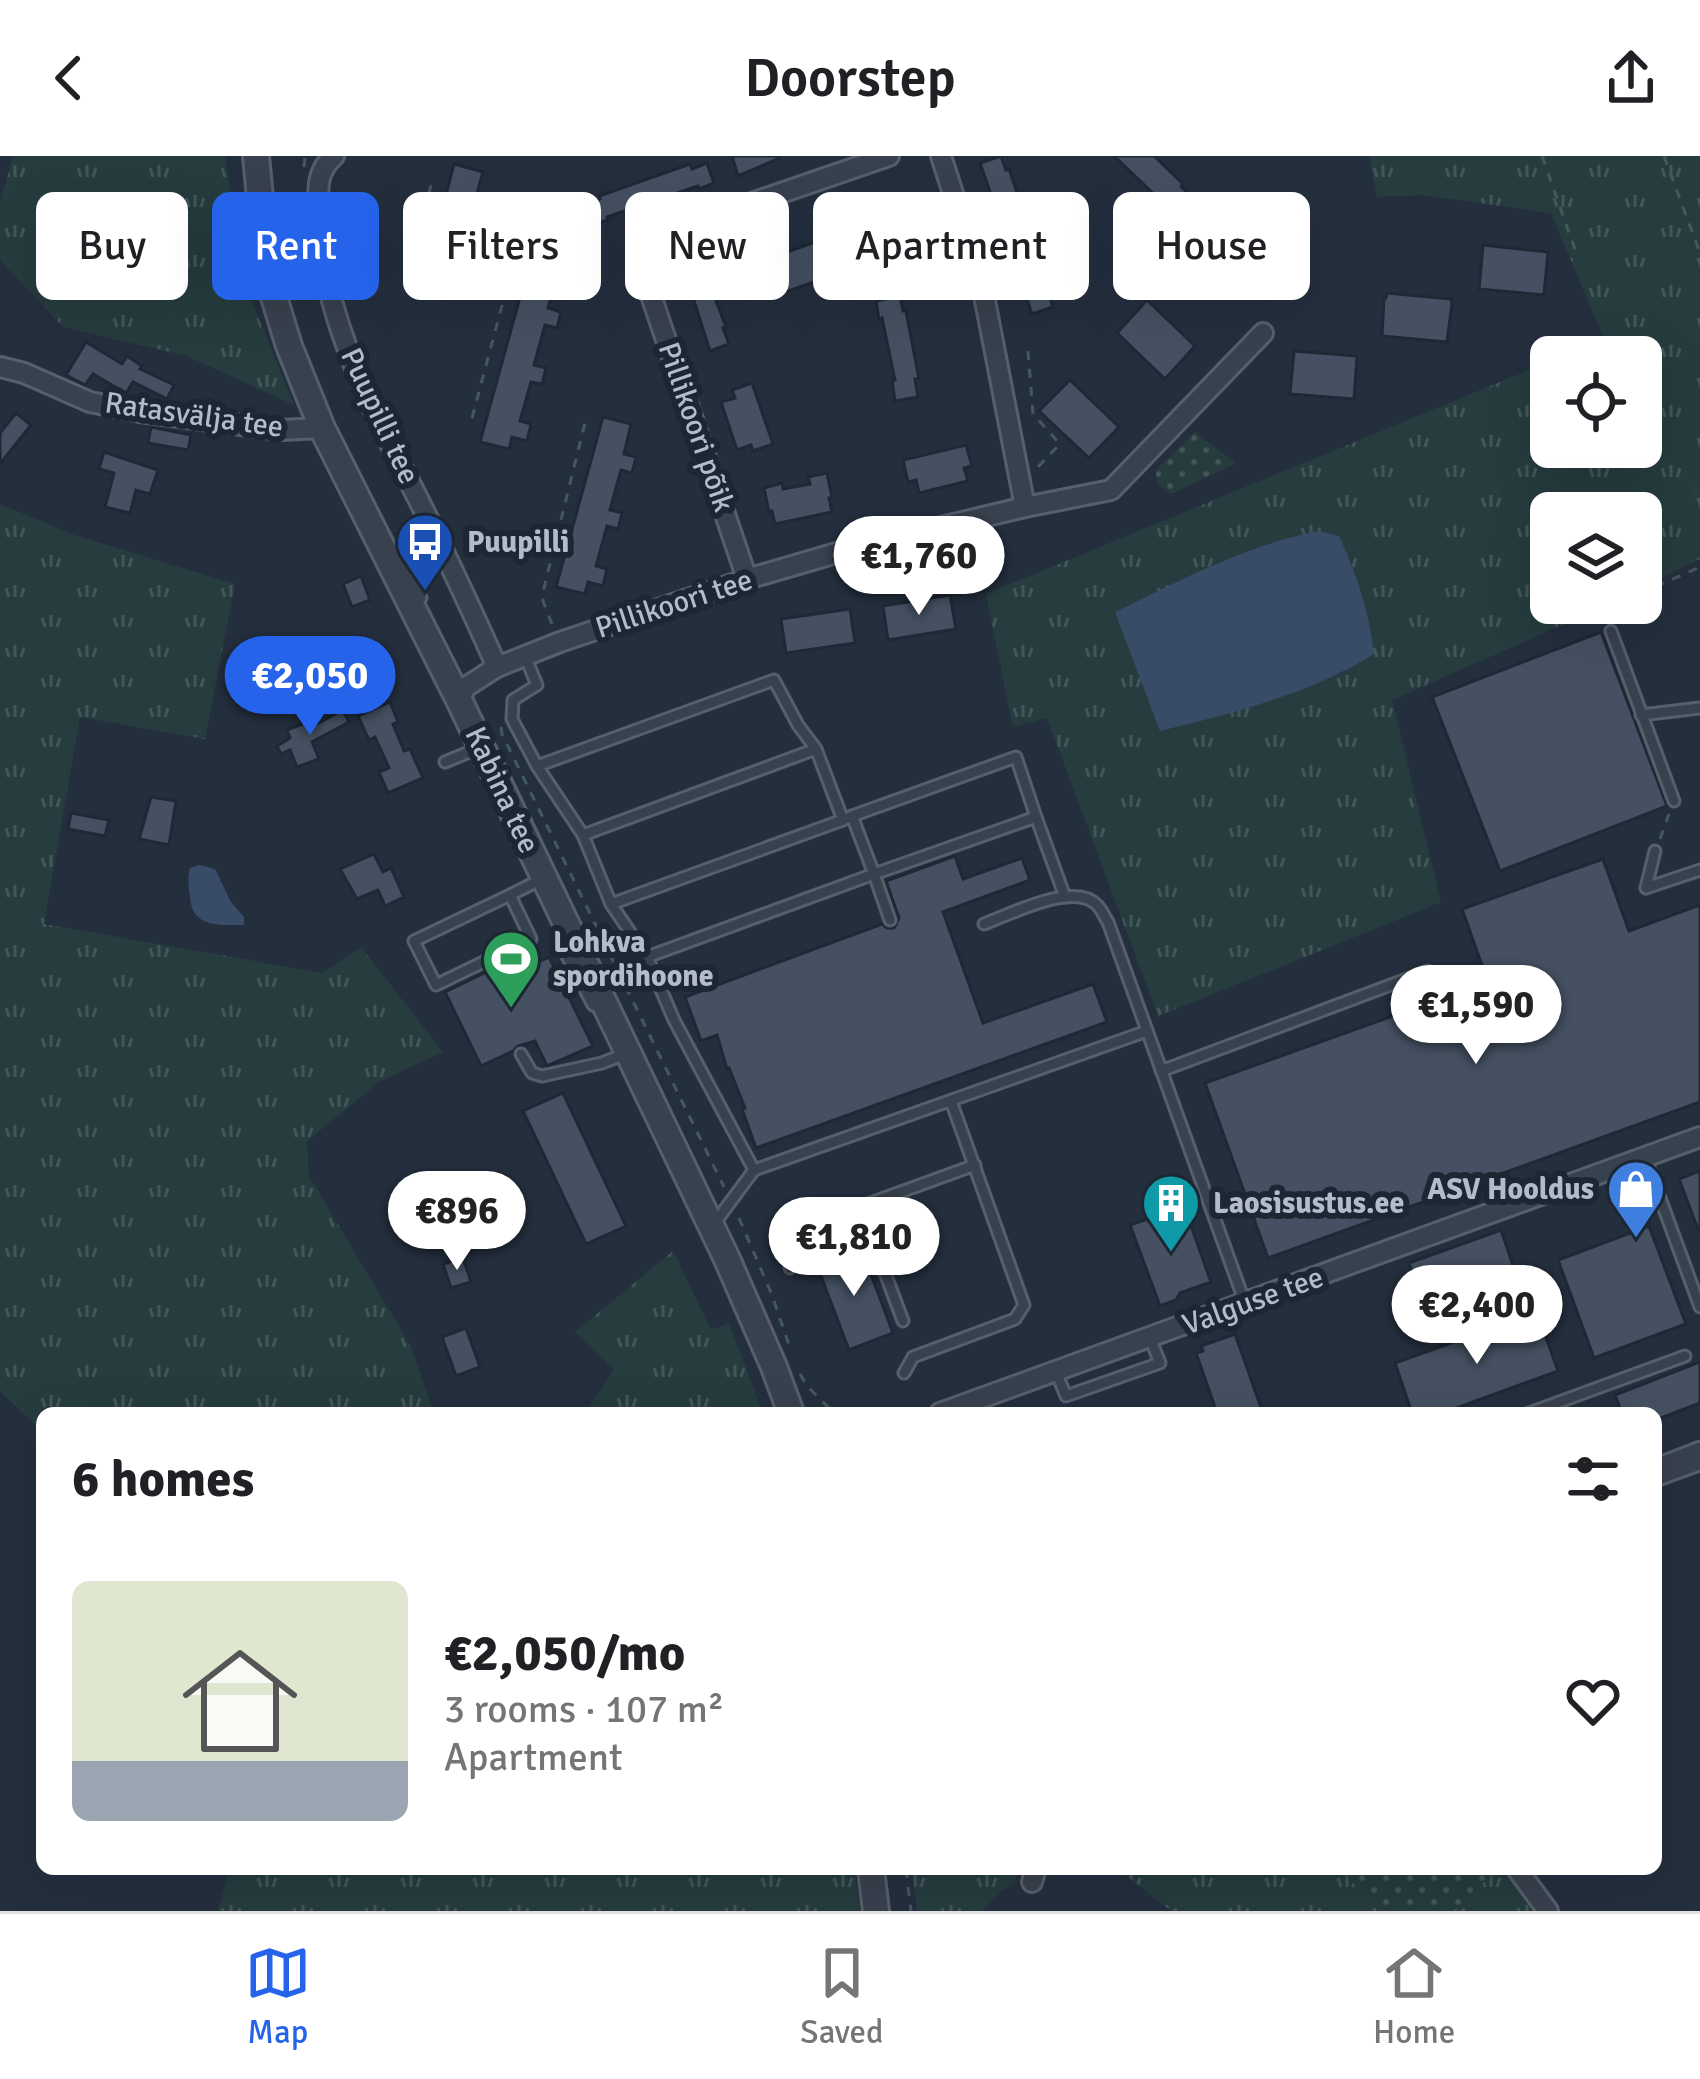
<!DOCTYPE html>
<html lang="en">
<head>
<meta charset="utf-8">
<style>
	body { margin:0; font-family:Signika,sans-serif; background:#f6f6f6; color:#202124; height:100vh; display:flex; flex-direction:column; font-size:45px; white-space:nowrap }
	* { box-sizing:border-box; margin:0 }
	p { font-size:39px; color:#757577 }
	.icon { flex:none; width:66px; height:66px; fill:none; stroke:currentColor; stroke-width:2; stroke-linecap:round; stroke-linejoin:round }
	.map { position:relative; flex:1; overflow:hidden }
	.details { position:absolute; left:36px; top:1251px; width:1626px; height:468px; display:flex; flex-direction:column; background:#fff; border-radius:18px; box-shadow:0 12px 48px #0002 }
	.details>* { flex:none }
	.banner { position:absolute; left:36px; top:36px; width:1629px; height:108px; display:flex; gap:24px }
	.controls { position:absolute; left:1530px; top:180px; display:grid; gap:24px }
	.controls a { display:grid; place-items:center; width:132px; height:132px; border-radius:18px; background:#fff; box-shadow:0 12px 48px #0002; font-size:60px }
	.price { position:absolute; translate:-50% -102px; padding:0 27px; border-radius:42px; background:#fff; color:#222; font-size:39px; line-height:78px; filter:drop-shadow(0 3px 6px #0008) }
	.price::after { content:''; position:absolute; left:50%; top:72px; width:36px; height:27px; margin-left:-18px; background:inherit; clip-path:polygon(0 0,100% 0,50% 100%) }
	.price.active { background:#2563eb; color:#fff }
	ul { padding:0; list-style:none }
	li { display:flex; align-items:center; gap:36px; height:300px; padding:0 36px }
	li+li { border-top:3px solid #e0e0e0 }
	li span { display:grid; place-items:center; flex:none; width:336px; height:240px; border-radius:18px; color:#555 }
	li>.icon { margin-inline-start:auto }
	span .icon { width:144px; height:144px; fill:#fffc; stroke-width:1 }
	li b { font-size:51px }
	h2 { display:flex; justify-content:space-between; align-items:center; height:144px; padding:0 36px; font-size:51px }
	.tag { padding:0 42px; border-radius:18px; background:#fff; box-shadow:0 12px 48px #0002; font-size:42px; line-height:108px }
	.tag.active { background:#2563eb; color:#fff }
	header { display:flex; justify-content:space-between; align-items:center; height:156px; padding:0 36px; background:#fff; font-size:54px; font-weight:600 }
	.dock { display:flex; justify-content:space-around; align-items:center; height:168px; border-top:3px solid #e0e0e0; background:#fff; font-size:33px; color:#757577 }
	.dock a { display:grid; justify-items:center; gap:6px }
	.dock .active { color:#2563eb }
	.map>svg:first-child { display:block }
	.grass { fill:url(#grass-tufts); fill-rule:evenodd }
	.park { fill:url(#park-dots) }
	.water { fill:#394c67 }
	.building { fill:#455162; stroke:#1f2835; stroke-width:3 }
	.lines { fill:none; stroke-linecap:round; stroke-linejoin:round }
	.service-casing { stroke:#565f6c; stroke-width:15 }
	.minor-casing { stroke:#565f6c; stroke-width:24 }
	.tertiary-casing { stroke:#565f6c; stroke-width:30 }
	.path { stroke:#44595c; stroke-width:3; stroke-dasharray:9 9; stroke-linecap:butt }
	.service { stroke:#38414e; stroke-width:9 }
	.minor { stroke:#38414e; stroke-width:18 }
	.tertiary { stroke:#38414e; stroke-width:24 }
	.labels { text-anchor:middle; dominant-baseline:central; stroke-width:12; stroke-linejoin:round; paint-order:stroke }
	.street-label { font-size:30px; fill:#b4bcc9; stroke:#1d2633 }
	.poi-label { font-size:30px; font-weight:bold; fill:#b4bcc9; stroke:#1d2633; text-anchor:start }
</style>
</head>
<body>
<header><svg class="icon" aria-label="back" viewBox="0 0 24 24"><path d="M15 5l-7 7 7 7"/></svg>Doorstep<svg class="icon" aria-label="share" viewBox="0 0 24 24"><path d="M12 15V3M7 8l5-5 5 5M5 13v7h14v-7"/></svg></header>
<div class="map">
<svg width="1700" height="1755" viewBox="0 0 1700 1755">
	<defs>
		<pattern id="grass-tufts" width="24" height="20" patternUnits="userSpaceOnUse" patternTransform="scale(3)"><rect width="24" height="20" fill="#263c3f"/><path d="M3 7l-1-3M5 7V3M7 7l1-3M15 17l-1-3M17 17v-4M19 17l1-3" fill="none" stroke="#435659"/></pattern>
		<pattern id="park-dots" width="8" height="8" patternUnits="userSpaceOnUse" patternTransform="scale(3)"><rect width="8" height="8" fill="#263c3f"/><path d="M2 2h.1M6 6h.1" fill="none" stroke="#435659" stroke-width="1.8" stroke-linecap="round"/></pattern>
	</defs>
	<rect width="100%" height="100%" fill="#242f3e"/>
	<g class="grass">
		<polygon points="13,0 225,0 243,124 294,249 187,200 63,171 0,104 0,48"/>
		<path d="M1369 0H1700V403L1641 432V357H1551V447H1612L1392 544 1441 746 1158 860 1047 562 1013 571 986 438 1551 205V291H1641V201H1561L1604 183 1551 57 1422 39 1377 41ZM1320 375 1339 380 1350 404 1372 481 1345 515 1282 541 1200 565 1115 456C1180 425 1249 387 1320 375Z"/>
		<polygon points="0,348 71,378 235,428 205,583 80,561 44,768 322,817 361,791 443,896 379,926 307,985 309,1020 410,1189 434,1257 42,1257 42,1276 0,1235"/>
		<polygon points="673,1095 711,1174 729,1167 763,1257 585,1257 614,1214 575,1176"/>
		<polygon points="229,1713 855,1713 860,1755 218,1755"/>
		<polygon points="912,1713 1018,1713 1015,1728 1000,1736 982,1755 917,1755"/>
		<polygon points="1118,1713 1341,1713 1379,1755 1171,1755"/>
		<polygon points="1494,1717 1510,1722 1534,1755 1453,1755"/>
	</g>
	<g class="park">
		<polygon points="1195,276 1236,307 1171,338 1157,327 1156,314"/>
		<polygon points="1341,1713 1490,1713 1494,1717 1453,1755 1379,1755"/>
	</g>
	<g class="water">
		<path d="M1320 375 1339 380C1356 416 1370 458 1374 498 1310 538 1234 557 1160 575L1115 456C1176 426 1253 386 1320 375Z"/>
		<path d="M199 709 215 713 231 746 244 761V769C219 769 192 772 190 741 189 730 187 723 190 712Z"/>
	</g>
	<g class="building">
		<polygon points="732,0 780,0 780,2 738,20"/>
		<polygon points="1001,0 1006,14 1009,13 1051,135 1048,136 1053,151 1032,158 980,7"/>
		<polygon points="1114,0 1154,0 1183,28 1181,30 1192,42 1177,58 1169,51 1166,54 1157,45 1159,43"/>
		<polygon points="707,7 714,27 699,33 698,30 607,61 608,64 592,69 585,49 600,43 599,40 690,8 692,13"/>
		<polygon points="454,8 483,16 475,45 488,48 484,64 472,61 462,102 474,105 469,122 454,117 451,129 424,122"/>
		<polygon points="921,49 933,84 777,139 764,104"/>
		<polygon points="1234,57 1263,82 1280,102 1277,105 1278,107 1249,135 1202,89 1228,59 1230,60"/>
		<polygon points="1483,89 1548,96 1544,139 1479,133"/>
		<polygon points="698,97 726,171 723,172 729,188 710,195 686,120 682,121 677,104"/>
		<polygon points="527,116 556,123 548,152 561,156 557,172 545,169 534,209 546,212 542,228 531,226 520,265 531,268 527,285 512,281 509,293 480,286"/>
		<polygon points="1387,137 1451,143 1452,148 1447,186 1382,180 1384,142 1386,142"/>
		<polygon points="900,140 903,155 906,155 919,223 915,223 918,241 895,245 892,224 895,224 882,162 879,164 876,145"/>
		<polygon points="1147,144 1195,190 1165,223 1117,177"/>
		<polygon points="86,186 122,208 127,200 142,210 140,213 174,229 167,243 133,226 126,237 93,218 85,229 66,219"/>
		<polygon points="1294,195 1357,200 1354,243 1290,238"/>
		<polygon points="1070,224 1119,271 1089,302 1039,255"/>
		<polygon points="752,227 773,288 753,295 751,289 737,294 721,246 735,242 732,234"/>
		<polygon points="16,257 31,269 0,308 0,277"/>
		<polygon points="603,261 631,268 624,298 636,301 632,317 621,314 610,354 622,357 618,373 607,370 596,410 607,413 603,430 588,426 585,438 556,431"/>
		<polygon points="151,271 191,279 188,294 148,287"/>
		<polygon points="966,289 972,310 964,312 968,325 919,337 916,324 908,326 903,304"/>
		<polygon points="104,296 158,314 150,338 136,334 130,357 105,351 114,317 99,313"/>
		<polygon points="827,317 832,342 829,342 832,356 775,368 772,355 769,356 764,332 782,327 783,333 810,328 808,321"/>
		<polygon points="361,420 370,444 352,451 343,428"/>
		<polygon points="950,439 956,473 888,484 883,450"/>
		<polygon points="850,453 855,487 786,497 781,463"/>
		<polygon points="1601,476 1667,650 1500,715 1432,541"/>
		<polygon points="390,546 398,566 393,568 404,595 410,593 423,622 388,637 379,616 389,612 375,581 369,584 358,560"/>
		<polygon points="343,554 349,566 312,586 319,603 297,611 290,594 281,598 277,590 290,582 287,574 307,566 309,572"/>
		<polygon points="151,641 176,645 169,689 139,683"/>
		<polygon points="71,657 109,664 105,680 68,673"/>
		<polygon points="374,698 383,716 391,712 404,741 385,750 378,734 357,743 340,713"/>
		<polygon points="955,700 963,723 1022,702 1030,724 943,756 983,867 1093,828 1107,866 756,992 742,953 745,952 729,912 727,913 717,879 701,885 685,841 882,768 887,772 894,772 899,762 886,725"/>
		<polygon points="1603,703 1629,775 1700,749 1700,946 1268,1102 1205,927 1488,826 1462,753"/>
		<polygon points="526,797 532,809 549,801 593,890 547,910 535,885 518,890 513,895 481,910 445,836"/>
		<polygon points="563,937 626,1070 586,1088 523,955"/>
		<polygon points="1700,1015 1700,1076 1699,1076 1679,1023"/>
		<polygon points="1184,1050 1211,1126 1180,1137 1176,1144 1160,1150 1130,1069"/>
		<polygon points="1649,1070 1686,1168 1594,1202 1558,1104"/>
		<polygon points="1501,1074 1516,1118 1424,1151 1409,1107"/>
		<polygon points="856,1092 863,1108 869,1113 893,1177 849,1194 816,1107"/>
		<polygon points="463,1102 471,1126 451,1132 443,1108"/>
		<polygon points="1537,1156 1558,1215 1443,1257 1412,1257 1395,1207"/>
		<polygon points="466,1172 480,1211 456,1220 442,1181"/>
		<polygon points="1235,1178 1263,1257 1217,1257 1196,1197 1203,1195 1201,1190"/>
		<polygon points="1700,1206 1700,1247 1656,1264 1656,1257 1622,1257 1615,1239"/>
	</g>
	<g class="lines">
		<g class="service-casing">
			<g id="service">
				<polyline points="399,405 409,416 421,442"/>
				<polyline points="1611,475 1674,645"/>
				<polyline points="525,500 537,529 513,544 512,563 537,610 583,679 816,593 798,569 774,524 537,610"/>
				<polyline points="1641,559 1700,552"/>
				<polyline points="445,606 479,592"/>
				<polyline points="852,660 1016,601 1036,661 874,718 890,764"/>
				<polyline points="1036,661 1065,741"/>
				<polyline points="583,679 611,748 843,664 816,593"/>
				<polyline points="1646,732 1700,714"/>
				<polyline points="1646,732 1655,695"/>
				<polyline points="510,739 414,785 436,829 531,783 510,739 544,722"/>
				<polyline points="611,748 647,801 874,718 852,660 848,662"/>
				<path d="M984 768C1011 758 1075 725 1097 749 1102 754 1104 760 1108 766L1245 1147"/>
				<polyline points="563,783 567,800 593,849"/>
				<polyline points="647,801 674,864 754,1014 1147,875"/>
				<polyline points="521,898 532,917 542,920 602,907 627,897"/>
				<polyline points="1161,915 1428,815"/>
				<polyline points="1645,1001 1700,1151"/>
				<polyline points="714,1068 754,1014"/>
				<polyline points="861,1081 871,1104 882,1109 903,1165"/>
				<polyline points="813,1099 861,1081 852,1053"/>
				<path d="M790 1112C787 1100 785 1083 796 1074L975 1009"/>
				<polyline points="1056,1216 1066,1240 1160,1207 1150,1182"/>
				<polyline points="904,1217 913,1201 1015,1163 1024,1149 951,945"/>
				<polyline points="1529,1257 1685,1200"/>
				<polyline points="1656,1308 1700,1291"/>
			</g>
		</g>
		<g class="minor-casing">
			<g id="minor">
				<path d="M334 0C315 16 318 36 319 59 322 175 386 275 435 377 456 421 477 466 497 511"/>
				<polyline points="941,0 981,124 1025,351"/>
				<polyline points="0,211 24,217 90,246 140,256 281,274 322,272"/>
				<polyline points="747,423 642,113 648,93 667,76 889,0"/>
				<polyline points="459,544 466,531 497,511 560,486 747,423 857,391 1025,351 1111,334 1263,177"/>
				<polyline points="940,1257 1700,981"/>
				<polyline points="1656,1320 1700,1304"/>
				<polyline points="1517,1713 1548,1755"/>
				<polyline points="1032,1726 1036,1713"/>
			</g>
		</g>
		<g class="tertiary-casing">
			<g id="tertiary">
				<polyline points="256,0 265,95 274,141 289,190 322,272 459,544 727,1103 774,1211 791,1257"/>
				<polyline points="871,1713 876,1755"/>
			</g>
		</g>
		<g class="path">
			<polyline points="1542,0 1578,102"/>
			<polyline points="1664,0 1700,97"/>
			<polyline points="304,11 305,0"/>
			<polyline points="938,104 942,111 955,106"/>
			<polyline points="409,107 432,26"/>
			<polyline points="1028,195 1033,258 1060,288 1034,315"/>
			<polyline points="472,262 507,131"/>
			<polyline points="1641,441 1657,430 1700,411"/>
			<polyline points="1617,463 1622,453 1632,447"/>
			<polyline points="552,468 543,445 544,432 586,263"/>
			<polyline points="501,571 502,578 724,1031"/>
			<polyline points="1660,683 1669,658"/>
			<polyline points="739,1062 772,1139 790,1192"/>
			<polyline points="800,1218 807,1230 834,1257"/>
			<polyline points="906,1713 911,1755"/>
		</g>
		<use href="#service" class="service"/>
		<use href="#minor" class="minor"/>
		<use href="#tertiary" class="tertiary"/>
	</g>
	<defs>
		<g id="bus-pin" transform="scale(3)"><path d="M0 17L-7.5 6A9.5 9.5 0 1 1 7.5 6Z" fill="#1a4fb4" stroke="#1d2633"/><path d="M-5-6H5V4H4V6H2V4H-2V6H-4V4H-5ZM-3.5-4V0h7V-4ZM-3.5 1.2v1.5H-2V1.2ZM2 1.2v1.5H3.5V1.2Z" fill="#fff"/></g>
		<g id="stadium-pin" transform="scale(3)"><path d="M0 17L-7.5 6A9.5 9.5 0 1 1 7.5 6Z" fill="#2e9e5b" stroke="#1d2633"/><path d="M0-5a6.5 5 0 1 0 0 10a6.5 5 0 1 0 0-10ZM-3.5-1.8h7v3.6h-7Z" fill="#fff"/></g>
		<g id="shop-pin" transform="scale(3)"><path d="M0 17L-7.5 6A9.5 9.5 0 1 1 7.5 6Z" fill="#3f7fe0" stroke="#1d2633"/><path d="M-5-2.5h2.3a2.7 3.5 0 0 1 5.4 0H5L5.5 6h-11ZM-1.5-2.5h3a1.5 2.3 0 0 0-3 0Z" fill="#fff"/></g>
		<g id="building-pin" transform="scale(3)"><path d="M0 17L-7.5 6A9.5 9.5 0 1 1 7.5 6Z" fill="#0f9aa8" stroke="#1d2633"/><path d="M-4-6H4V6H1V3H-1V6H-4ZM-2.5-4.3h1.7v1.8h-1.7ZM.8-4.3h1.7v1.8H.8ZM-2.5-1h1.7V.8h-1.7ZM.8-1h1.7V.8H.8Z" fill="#fff"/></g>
	</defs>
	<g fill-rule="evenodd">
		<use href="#bus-pin" x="425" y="386"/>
		<use href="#stadium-pin" x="511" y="803"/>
		<use href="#shop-pin" x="1636" y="1033"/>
		<use href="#building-pin" x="1171" y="1047"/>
	</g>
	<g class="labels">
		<g class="street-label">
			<text transform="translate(194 259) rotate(8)">Ratasvälja tee</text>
			<text transform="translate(380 260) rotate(65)">Puupilli tee</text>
			<text transform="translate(696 271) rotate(71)">Pillikoori põik</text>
			<text transform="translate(674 448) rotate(-18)">Pillikoori tee</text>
			<text transform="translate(502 634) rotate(65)">Kabina tee</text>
			<text transform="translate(1253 1145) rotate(-20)">Valguse tee</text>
		</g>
		<g class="poi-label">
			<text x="467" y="386">Puupilli</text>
			<text x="553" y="786">Lohkva<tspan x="553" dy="34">spordihoone</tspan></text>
			<text x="1594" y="1033" text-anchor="end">ASV Hooldus</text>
			<text x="1213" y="1047">Laosisustus.ee</text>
		</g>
	</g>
</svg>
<div class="controls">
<a><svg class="icon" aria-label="locate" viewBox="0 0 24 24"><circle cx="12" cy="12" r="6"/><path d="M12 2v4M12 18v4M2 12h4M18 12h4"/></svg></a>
<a><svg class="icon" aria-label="layers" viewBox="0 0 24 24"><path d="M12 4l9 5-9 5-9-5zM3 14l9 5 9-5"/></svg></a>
</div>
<b class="price" style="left:919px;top:462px">€1,760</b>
<b class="price active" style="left:310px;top:582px">€2,050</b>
<b class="price" style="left:1476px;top:911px">€1,590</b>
<b class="price" style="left:457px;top:1117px">€896</b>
<b class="price" style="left:854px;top:1143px">€1,810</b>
<b class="price" style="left:1477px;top:1211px">€2,400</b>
<div class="banner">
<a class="tag">Buy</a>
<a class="tag active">Rent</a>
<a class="tag">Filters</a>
<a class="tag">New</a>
<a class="tag">Apartment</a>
<a class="tag">House</a>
</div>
<section class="details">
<h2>6 homes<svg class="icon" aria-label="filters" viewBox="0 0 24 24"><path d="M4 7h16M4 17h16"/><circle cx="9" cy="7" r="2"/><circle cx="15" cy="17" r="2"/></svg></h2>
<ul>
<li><span style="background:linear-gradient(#dfe7d0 75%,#9aa5b1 0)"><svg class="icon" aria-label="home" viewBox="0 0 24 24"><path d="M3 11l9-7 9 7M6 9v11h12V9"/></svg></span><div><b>€2,050/mo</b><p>3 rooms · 107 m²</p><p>Apartment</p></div><svg class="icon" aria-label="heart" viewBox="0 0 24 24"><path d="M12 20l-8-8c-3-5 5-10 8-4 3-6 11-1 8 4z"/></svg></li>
</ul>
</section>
</div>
<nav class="dock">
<a class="active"><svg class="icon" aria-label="map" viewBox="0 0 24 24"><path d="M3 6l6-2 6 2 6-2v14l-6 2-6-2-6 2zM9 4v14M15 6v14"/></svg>Map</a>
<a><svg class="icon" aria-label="saved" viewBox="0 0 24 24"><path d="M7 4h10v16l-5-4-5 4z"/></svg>Saved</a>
<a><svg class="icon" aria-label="home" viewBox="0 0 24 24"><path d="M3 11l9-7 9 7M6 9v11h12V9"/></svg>Home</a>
</nav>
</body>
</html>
